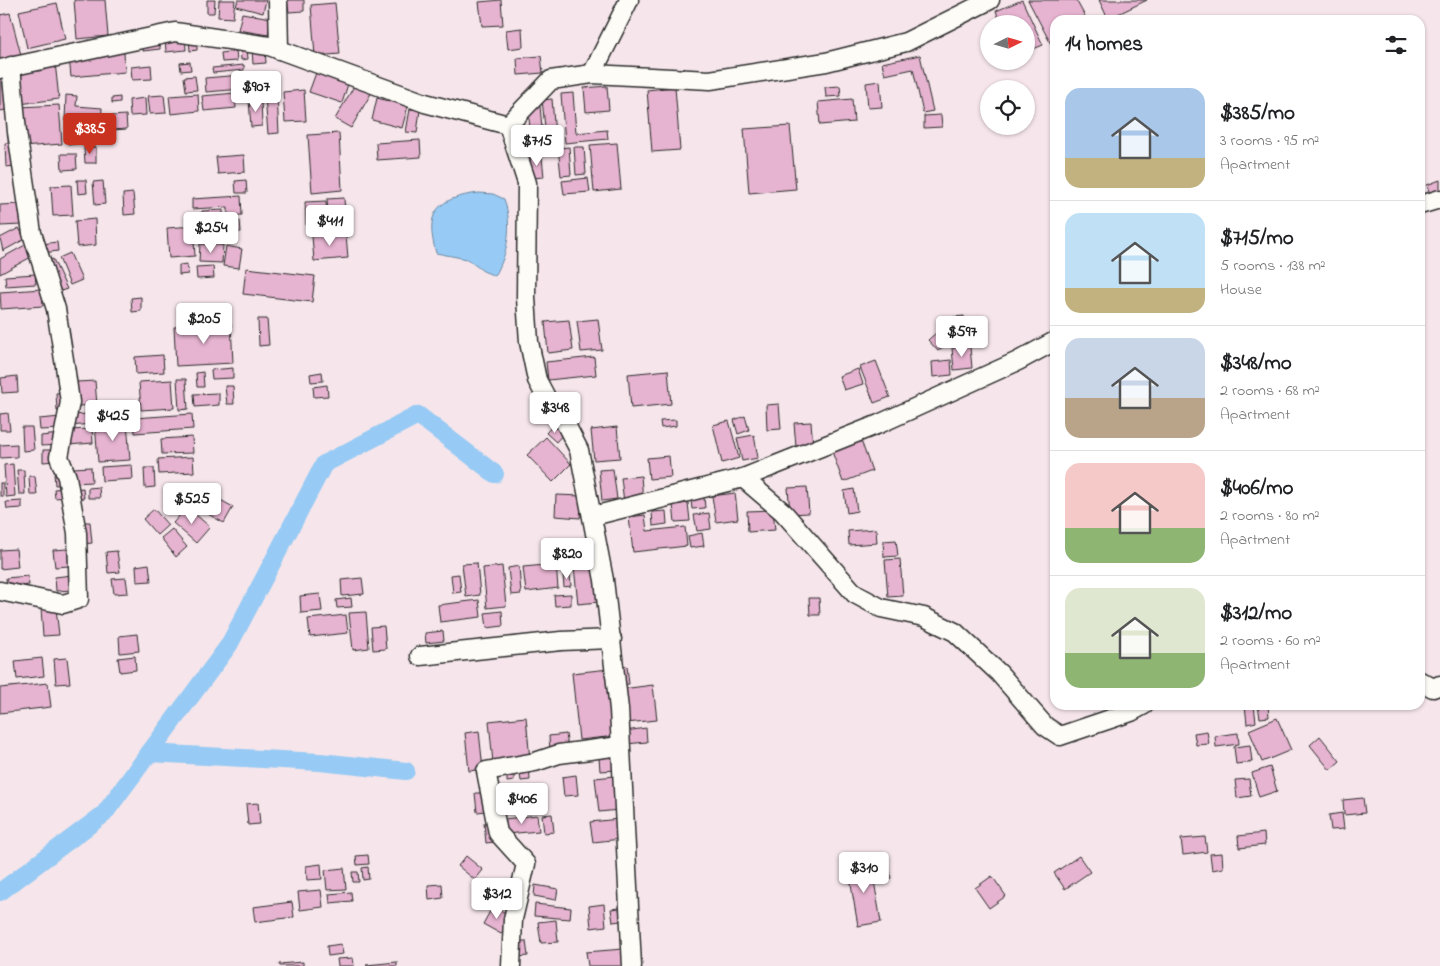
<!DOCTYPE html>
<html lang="en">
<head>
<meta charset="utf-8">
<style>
	body { margin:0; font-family:"Indie Flower",sans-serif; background:#f6f6f6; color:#202124; height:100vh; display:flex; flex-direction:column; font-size:19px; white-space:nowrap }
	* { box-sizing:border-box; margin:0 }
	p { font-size:16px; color:#757577 }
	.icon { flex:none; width:28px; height:28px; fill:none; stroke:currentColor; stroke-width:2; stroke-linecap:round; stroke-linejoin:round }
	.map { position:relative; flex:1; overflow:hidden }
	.side { position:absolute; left:1050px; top:15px; width:375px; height:695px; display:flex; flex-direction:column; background:#fff; border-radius:15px; box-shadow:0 1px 4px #0004 }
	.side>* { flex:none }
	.needle { width:32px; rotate:85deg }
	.buttons { position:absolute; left:980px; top:15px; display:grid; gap:10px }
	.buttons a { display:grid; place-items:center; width:55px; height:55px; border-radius:50%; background:#fff; box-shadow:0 1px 4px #0004; font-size:25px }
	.price { position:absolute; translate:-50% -42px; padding:0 11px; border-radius:5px; background:#fff; color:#222; font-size:16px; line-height:32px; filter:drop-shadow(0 1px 2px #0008) }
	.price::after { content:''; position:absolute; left:50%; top:30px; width:15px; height:11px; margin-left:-8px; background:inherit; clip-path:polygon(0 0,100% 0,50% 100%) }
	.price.current { background:#c8321e; color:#fff }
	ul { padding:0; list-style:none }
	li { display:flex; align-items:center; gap:15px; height:125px; padding:0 15px }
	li+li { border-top:1px solid #e0e0e0 }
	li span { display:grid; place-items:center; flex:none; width:140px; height:100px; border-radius:15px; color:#555 }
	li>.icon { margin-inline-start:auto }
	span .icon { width:60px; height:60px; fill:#fffc; stroke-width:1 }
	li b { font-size:21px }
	h2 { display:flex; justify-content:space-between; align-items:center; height:60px; padding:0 15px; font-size:21px }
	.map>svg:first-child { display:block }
	.water { fill:#97caf4; stroke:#6c8aa4 }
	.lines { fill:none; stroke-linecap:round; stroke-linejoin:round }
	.canal { stroke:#97caf4; stroke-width:18 }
	.building { fill:#e6b3d0; stroke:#2b2b2b }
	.street-casing { stroke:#2b2b2b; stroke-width:21 }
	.street { stroke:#fdfcf7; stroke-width:18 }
</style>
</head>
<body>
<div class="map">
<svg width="1440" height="966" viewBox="0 0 1440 966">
	<rect width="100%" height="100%" fill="#f6e6eb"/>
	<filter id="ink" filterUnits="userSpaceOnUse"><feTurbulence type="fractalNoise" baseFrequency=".02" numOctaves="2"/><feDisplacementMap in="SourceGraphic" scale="10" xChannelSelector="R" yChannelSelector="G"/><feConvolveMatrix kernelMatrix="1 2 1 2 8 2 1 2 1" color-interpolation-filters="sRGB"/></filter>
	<g filter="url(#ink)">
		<path class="water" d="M479 193 493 194 504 199C513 224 508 254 495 276L483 271 467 259 436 253C424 212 437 198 479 193Z"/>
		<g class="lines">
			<g class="canal">
				<polyline points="149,753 320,762 406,771"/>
				<polyline points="0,892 104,814 229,645 324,464 418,415 495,474"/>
			</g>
		</g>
		<g class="building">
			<polygon points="74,0 105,0 108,36 77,39"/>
			<polygon points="207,0 215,0 214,13 207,13"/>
			<polygon points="219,0 235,0 233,18 218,17"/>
			<polygon points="238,0 266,0 263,13 236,6"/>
			<polygon points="287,0 304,0 304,11 289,12"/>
			<polygon points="501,0 503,25 482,26 479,2"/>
			<polygon points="1022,0 1043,45 1026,52 1026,24 1001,24 996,11"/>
			<polygon points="1028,0 1076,0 1087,20 1055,20 1053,48"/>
			<polygon points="1099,0 1147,0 1108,19"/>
			<polygon points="57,3 65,39 27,48 19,11"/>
			<polygon points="335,3 340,54 315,56 311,5"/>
			<polygon points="10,13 21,55 0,61 0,15"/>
			<polygon points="242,13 271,18 268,35 238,30"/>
			<polygon points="522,28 523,47 508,49 506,30"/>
			<polygon points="185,35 186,50 166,52 165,37"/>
			<polygon points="197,39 197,50 190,51 189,40"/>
			<polygon points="160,42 160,49 143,51 142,44"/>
			<polygon points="240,47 247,47 248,59 241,60"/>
			<polygon points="265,49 266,63 253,64 252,50"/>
			<polygon points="236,51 237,61 222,62 221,53"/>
			<polygon points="124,52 125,72 71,77 69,57"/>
			<polygon points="920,55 933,111 923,113 913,69 885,75 882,63"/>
			<polygon points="541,56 543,73 518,75 517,58"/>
			<polygon points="55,62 59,99 19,104 15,66"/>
			<polygon points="190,62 191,70 181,71 180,63"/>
			<polygon points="151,65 152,79 132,80 131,67"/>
			<polygon points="244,65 244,70 213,73 212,68"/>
			<polygon points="317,70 349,81 342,103 309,92"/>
			<polygon points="6,73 11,109 0,111 0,74"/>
			<polygon points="241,75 242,89 206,92 205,78"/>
			<polygon points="195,76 197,90 186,91 184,77"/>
			<polygon points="357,81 373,90 351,128 335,119"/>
			<polygon points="880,81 882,107 868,108 866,83"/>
			<polygon points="607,86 609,110 586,112 584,88"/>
			<polygon points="840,86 841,96 826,97 825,87"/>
			<polygon points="675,87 680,150 652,152 647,90"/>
			<polygon points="304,90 306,121 285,122 283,92"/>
			<polygon points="235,93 236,108 204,111 202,96"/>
			<polygon points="573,93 576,133 607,130 608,139 565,143 561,94"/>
			<polygon points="198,94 199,111 171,114 169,96"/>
			<polygon points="66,95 77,96 76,106 102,108 101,124 65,121"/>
			<polygon points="164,95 166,113 150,114 148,96"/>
			<polygon points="277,96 279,133 268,134 265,97"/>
			<polygon points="120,97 120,102 112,103 112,98"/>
			<polygon points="145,98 146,115 130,116 129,100"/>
			<polygon points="377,98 408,106 402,128 372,120"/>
			<polygon points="261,99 262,126 251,127 249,100"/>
			<polygon points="552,99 555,135 546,136 542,100"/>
			<polygon points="852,99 854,122 820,125 818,102"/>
			<polygon points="59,105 62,144 22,147 20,107"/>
			<polygon points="540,106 543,139 531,140 528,107"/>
			<polygon points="410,109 420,110 417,133 406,132"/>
			<polygon points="126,115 127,129 112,130 111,116"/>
			<polygon points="941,115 942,127 924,128 924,116"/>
			<polygon points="94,125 96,141 69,145 67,130"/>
			<polygon points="790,126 796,189 749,193 744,129"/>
			<polygon points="339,133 342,190 312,193 308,135"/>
			<polygon points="420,140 421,157 377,160 376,143"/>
			<polygon points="5,143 14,143 15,166 6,167"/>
			<polygon points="617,143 621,189 594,192 590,145"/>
			<polygon points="96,147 96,163 85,163 84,148"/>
			<polygon points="569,147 571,175 561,176 558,148"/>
			<polygon points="574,147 584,147 586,174 576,175"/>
			<polygon points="61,154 76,154 77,169 62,170"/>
			<polygon points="244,155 245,172 218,174 216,157"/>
			<polygon points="542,157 544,177 532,178 530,158"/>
			<polygon points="588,178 590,192 564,194 562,181"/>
			<polygon points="77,180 86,180 87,193 78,194"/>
			<polygon points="246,180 247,193 236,193 235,181"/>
			<polygon points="1440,180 1440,192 1430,195 1427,185"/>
			<polygon points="103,181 105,204 95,205 93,182"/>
			<polygon points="71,185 73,215 53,216 51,186"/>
			<polygon points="133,193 135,214 124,215 123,194"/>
			<polygon points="241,196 242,215 228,216 228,207 192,209 192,199"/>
			<polygon points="344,198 346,229 329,230 327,199"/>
			<polygon points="326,201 327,223 306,225 305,202"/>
			<polygon points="20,204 22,225 0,226 0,205"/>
			<polygon points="223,210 223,219 202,221 202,211"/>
			<polygon points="95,219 96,245 77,247 75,221"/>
			<polygon points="240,221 241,232 230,232 229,222"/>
			<polygon points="224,224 225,236 214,237 213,225"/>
			<polygon points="193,226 195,256 169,258 167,228"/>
			<polygon points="19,228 25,239 3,251 0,238"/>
			<polygon points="346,234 348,258 314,261 312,236"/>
			<polygon points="57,242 58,251 43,253 42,244"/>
			<polygon points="27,244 33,256 0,274 0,259"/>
			<polygon points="200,244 223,245 222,263 199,262"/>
			<polygon points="226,246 242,249 239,268 223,266"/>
			<polygon points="70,253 82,280 70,285 59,258"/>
			<polygon points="53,259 67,289 61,291 47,262"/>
			<polygon points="187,264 188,274 179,275 179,265"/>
			<polygon points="213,266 214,278 197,279 196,267"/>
			<polygon points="246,268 315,276 312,302 243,294"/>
			<polygon points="35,274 36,284 6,286 5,276"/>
			<polygon points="42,289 43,306 1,309 0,292"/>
			<polygon points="141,297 141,311 132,312 131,298"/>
			<polygon points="964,316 966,334 956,334 954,317"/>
			<polygon points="258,319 267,319 269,345 259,346"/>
			<polygon points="598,319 602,350 581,352 577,321"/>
			<polygon points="569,320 573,350 548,353 545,322"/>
			<polygon points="231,323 233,363 176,366 174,327"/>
			<polygon points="944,326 954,337 938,351 928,340"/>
			<polygon points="970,347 972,368 954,370 952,348"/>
			<polygon points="163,355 164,372 136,374 135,357"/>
			<polygon points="594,357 596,375 548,380 546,362"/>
			<polygon points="951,360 952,375 933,377 932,362"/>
			<polygon points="876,361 890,397 874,403 860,367"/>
			<polygon points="233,368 233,378 212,379 211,370"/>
			<polygon points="858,369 863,384 844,390 839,376"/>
			<polygon points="668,370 671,404 631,408 628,374"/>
			<polygon points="203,372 204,387 197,387 196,373"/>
			<polygon points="322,372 323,381 311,382 310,374"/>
			<polygon points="17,376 18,392 2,393 1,378"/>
			<polygon points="177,379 186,379 188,409 179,410"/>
			<polygon points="172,380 174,408 141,410 139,382"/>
			<polygon points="95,381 97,405 79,406 77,382"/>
			<polygon points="327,385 328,396 314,397 313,387"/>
			<polygon points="225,386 233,386 234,404 227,404"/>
			<polygon points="64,392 65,410 57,411 56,393"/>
			<polygon points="219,393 219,405 195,407 194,394"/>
			<polygon points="779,404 781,429 767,430 766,405"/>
			<polygon points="8,413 10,430 0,430 0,414"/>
			<polygon points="91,414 92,424 69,426 68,415"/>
			<polygon points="192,414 193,429 135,433 134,418"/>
			<polygon points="745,416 749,430 738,434 734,420"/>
			<polygon points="61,417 62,429 40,430 39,419"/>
			<polygon points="676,420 676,426 661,428 660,421"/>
			<polygon points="127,421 130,460 98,462 95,423"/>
			<polygon points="729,421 739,458 722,463 713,425"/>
			<polygon points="811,422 813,446 796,447 794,423"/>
			<polygon points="553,425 563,434 556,442 546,433"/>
			<polygon points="22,427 32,427 34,450 23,451"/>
			<polygon points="617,427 620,458 594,460 591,430"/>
			<polygon points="92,429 93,443 68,445 67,430"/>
			<polygon points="59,434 60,445 41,446 41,436"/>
			<polygon points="754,435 758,458 742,461 737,438"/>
			<polygon points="859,435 872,471 843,482 830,446"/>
			<polygon points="192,437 193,453 162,454 161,439"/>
			<polygon points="546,437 571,464 553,482 527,455"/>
			<polygon points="17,444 17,457 0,458 0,445"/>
			<polygon points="43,450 54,450 55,461 43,462"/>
			<polygon points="669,456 671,477 649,479 647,458"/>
			<polygon points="193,457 194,472 159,474 158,459"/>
			<polygon points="13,464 15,496 6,497 4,465"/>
			<polygon points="132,465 133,479 102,481 101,467"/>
			<polygon points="91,467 92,482 74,483 73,468"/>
			<polygon points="144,468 154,468 155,487 145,488"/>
			<polygon points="613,469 617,499 602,501 599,470"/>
			<polygon points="17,470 24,470 25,494 19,494"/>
			<polygon points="54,474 64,474 65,484 55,485"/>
			<polygon points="29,476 35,476 37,495 30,495"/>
			<polygon points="641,476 643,500 624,502 621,478"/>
			<rect x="0" y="483" width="3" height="13"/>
			<polygon points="99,487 100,498 88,498 88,488"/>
			<polygon points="807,487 809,513 790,514 788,488"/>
			<polygon points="66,488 67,497 55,498 54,489"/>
			<polygon points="83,488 84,498 76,499 75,489"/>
			<polygon points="854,489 857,511 847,513 844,491"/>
			<polygon points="208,493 233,507 224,523 199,509"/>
			<polygon points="735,493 738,519 716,522 712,496"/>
			<polygon points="556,495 582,496 580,518 555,516"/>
			<polygon points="704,497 705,508 692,509 691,499"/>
			<polygon points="22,501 22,508 7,509 6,502"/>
			<polygon points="688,503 690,521 675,522 673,505"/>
			<polygon points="187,507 210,527 196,543 173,523"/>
			<polygon points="154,509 168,525 157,535 143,519"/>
			<polygon points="773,510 775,530 748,532 747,511"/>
			<polygon points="666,511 667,524 653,526 652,512"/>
			<polygon points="709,513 711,529 697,531 694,515"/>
			<polygon points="645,515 647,531 685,527 687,546 633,552 629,517"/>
			<polygon points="81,522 90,522 92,543 83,544"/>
			<polygon points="172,529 187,547 176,557 161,538"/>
			<polygon points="876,529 877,543 849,545 848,531"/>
			<polygon points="702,533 704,546 690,548 688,536"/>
			<polygon points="896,540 898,556 884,557 883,541"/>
			<polygon points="16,549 18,567 0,569 0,550"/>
			<polygon points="67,549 69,566 55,567 53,550"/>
			<polygon points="117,551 120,572 108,573 106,552"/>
			<polygon points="900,559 903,596 888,597 885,560"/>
			<polygon points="477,563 480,595 466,597 462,564"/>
			<polygon points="149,564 151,581 137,582 136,566"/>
			<polygon points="556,564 558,588 526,592 523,567"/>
			<polygon points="595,564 599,602 578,604 574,567"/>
			<polygon points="502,566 506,606 487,608 483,568"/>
			<polygon points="519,566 521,594 511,595 508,568"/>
			<polygon points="459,574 461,592 453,593 451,575"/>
			<polygon points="570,574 571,586 564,587 563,575"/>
			<polygon points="72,575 73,590 56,591 55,577"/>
			<polygon points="28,576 29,585 7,587 6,578"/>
			<polygon points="126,578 128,593 114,594 112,579"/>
			<polygon points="362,578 364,594 342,596 341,580"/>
			<polygon points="320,594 322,611 301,613 300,596"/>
			<polygon points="571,594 571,605 555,606 554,595"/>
			<polygon points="351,598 352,607 337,608 336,600"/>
			<polygon points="809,598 819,598 820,615 810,615"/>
			<polygon points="479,600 481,617 440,622 438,605"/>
			<polygon points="56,608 59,635 43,636 41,609"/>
			<polygon points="502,611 503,626 487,628 485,613"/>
			<polygon points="366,612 369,648 353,650 349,613"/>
			<polygon points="346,615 348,633 310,637 308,619"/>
			<polygon points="384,626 386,649 373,650 371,627"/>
			<polygon points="443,631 444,641 426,643 425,633"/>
			<polygon points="137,634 139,651 120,653 119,636"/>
			<polygon points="135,656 136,670 120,672 118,658"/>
			<polygon points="42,658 44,676 17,679 15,661"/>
			<polygon points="67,658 70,683 56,684 54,659"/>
			<polygon points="627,666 629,684 621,685 619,667"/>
			<polygon points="609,669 616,736 579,740 572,673"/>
			<polygon points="48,683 51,707 0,713 0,688"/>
			<polygon points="653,685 657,720 626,723 622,689"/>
			<polygon points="1245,705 1254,705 1256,722 1247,724"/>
			<polygon points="1258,705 1268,705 1269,717 1260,718"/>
			<polygon points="526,717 530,760 493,763 489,721"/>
			<polygon points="1277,718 1291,750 1262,762 1249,730"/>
			<polygon points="646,728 647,742 626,744 625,731"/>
			<polygon points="479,731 483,769 469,771 465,733"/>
			<polygon points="1207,731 1209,744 1196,745 1194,733"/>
			<polygon points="1238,733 1239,744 1216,747 1215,736"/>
			<polygon points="566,734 568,748 550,750 549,736"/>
			<polygon points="1320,736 1340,761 1330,770 1310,745"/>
			<polygon points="1250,745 1252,762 1236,764 1234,747"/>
			<polygon points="615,755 617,770 600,771 599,757"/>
			<polygon points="529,766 530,780 521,781 519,767"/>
			<polygon points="1270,767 1277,791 1259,797 1252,773"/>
			<polygon points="514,773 514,781 507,782 507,774"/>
			<polygon points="576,775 578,795 564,796 562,777"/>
			<polygon points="615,776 619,810 599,812 595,778"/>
			<polygon points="1249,779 1251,796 1237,798 1235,780"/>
			<polygon points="475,793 486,793 487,811 477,812"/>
			<polygon points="536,798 537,809 524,810 523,800"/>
			<polygon points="1363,798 1365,813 1344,815 1343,800"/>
			<polygon points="258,803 260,824 248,825 246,804"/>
			<polygon points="1342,813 1344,829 1331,830 1329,815"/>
			<polygon points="552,814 554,832 544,833 542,815"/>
			<polygon points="537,815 539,831 506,834 505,819"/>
			<polygon points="619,819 621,839 593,842 590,822"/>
			<polygon points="484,823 493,823 495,842 486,843"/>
			<polygon points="1264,833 1265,845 1239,848 1238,836"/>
			<polygon points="1205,837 1207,852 1183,855 1181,839"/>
			<polygon points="1222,853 1223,868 1212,870 1210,854"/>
			<polygon points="368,855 369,864 357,865 356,856"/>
			<polygon points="466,856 483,870 475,880 458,866"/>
			<polygon points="1079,856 1090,872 1065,889 1054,873"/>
			<polygon points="886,857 891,878 879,881 874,859"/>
			<polygon points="871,863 881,922 858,926 848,867"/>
			<polygon points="321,864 322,879 307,880 306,866"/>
			<polygon points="368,867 369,879 363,880 362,868"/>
			<polygon points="344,868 346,889 327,890 325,870"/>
			<polygon points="352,872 358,872 359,882 353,882"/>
			<polygon points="992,876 1006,896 989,908 975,888"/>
			<polygon points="442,884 443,898 429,900 428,885"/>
			<polygon points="535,885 558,889 556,900 534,896"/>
			<polygon points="321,890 323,907 300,910 298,892"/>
			<polygon points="351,892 352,901 330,903 329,894"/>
			<polygon points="292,902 294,917 255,922 253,907"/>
			<polygon points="535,904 571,908 570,919 534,916"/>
			<polygon points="604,904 606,926 591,928 589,906"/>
			<polygon points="493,906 511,916 501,934 483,924"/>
			<polygon points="619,908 621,921 613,922 611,909"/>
			<polygon points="556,920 558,942 541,943 538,922"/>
			<polygon points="517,941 526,941 528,956 519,957"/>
			<polygon points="341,944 343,954 328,956 327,946"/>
			<polygon points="623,949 625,966 588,966 586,952"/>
			<polygon points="353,958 354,966 338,966 337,959"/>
			<polygon points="303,962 303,966 280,966 279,964"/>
			<polygon points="397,962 397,966 367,966 366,965"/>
		</g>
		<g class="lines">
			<g class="street-casing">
				<g id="street">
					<polyline points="278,0 279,50"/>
					<polyline points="0,69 175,32 269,46 425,103 508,125 551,80 592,74 710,80 826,62 906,42 990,0"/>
					<polyline points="592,74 629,0"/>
					<polyline points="508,125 527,183 526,298 529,342 537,380 548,401 561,415 579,450 604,580 619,709 632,966"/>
					<polyline points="1420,205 1440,199"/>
					<polyline points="743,478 783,512 855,594 881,608 924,617 955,632 999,673 1045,726 1060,736 1131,712 1144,705"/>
					<polyline points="593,516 743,478 879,424 1018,361 1055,341"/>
					<polyline points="0,591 63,604 79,599 77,533 67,477 59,457 70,402 65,366 56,309 32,233 17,132 11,66"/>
					<polyline points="420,656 561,641 612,639"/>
					<polyline points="1420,681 1433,688 1440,685"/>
					<polyline points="511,966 513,919 526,864 498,833 486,771 535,762 559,754 620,746"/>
				</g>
			</g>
			<use href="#street" class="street"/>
		</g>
	</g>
</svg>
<div class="buttons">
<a><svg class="needle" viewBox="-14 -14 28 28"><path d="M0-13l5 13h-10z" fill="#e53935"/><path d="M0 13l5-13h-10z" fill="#757577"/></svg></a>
<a><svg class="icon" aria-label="locate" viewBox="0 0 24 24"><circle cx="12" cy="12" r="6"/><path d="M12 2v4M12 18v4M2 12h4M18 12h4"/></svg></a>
</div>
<b class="price" style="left:256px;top:113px">$907</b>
<b class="price current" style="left:90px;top:155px">$385</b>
<b class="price" style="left:537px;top:167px">$715</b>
<b class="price" style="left:330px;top:247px">$411</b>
<b class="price" style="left:211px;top:254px">$254</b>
<b class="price" style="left:204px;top:345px">$205</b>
<b class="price" style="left:962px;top:358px">$597</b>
<b class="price" style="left:555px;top:434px">$348</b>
<b class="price" style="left:113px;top:442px">$425</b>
<b class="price" style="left:192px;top:525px">$525</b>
<b class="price" style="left:567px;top:580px">$820</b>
<b class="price" style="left:522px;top:825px">$406</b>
<b class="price" style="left:864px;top:894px">$310</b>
<b class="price" style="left:497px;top:920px">$312</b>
<section class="side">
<h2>14 homes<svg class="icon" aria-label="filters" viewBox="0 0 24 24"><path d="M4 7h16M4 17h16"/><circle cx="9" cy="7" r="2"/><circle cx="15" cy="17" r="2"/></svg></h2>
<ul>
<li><span style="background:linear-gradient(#a9c7e8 70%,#c2b280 0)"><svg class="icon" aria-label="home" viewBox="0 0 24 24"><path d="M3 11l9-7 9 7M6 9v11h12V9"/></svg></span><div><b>$385/mo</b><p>3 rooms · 95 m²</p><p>Apartment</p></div></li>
<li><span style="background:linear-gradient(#bfe0f5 75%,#c2b280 0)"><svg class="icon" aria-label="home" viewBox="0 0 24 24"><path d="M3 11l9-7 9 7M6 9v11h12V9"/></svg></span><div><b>$715/mo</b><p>5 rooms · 138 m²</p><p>House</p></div></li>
<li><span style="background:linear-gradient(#c9d6e8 60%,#b9a48a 0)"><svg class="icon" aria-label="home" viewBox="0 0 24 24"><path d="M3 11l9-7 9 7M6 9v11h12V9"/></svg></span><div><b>$348/mo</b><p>2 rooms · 68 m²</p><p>Apartment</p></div></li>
<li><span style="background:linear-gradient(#f6c9c9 65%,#8fb573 0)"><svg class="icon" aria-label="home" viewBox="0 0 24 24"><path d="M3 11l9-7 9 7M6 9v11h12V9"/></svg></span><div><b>$406/mo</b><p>2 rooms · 80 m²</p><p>Apartment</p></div></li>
<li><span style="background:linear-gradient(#dfe7d0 65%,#8fb573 0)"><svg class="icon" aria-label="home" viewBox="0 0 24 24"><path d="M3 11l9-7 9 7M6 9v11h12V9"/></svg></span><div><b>$312/mo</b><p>2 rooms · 60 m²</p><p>Apartment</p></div></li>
</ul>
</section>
</div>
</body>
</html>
